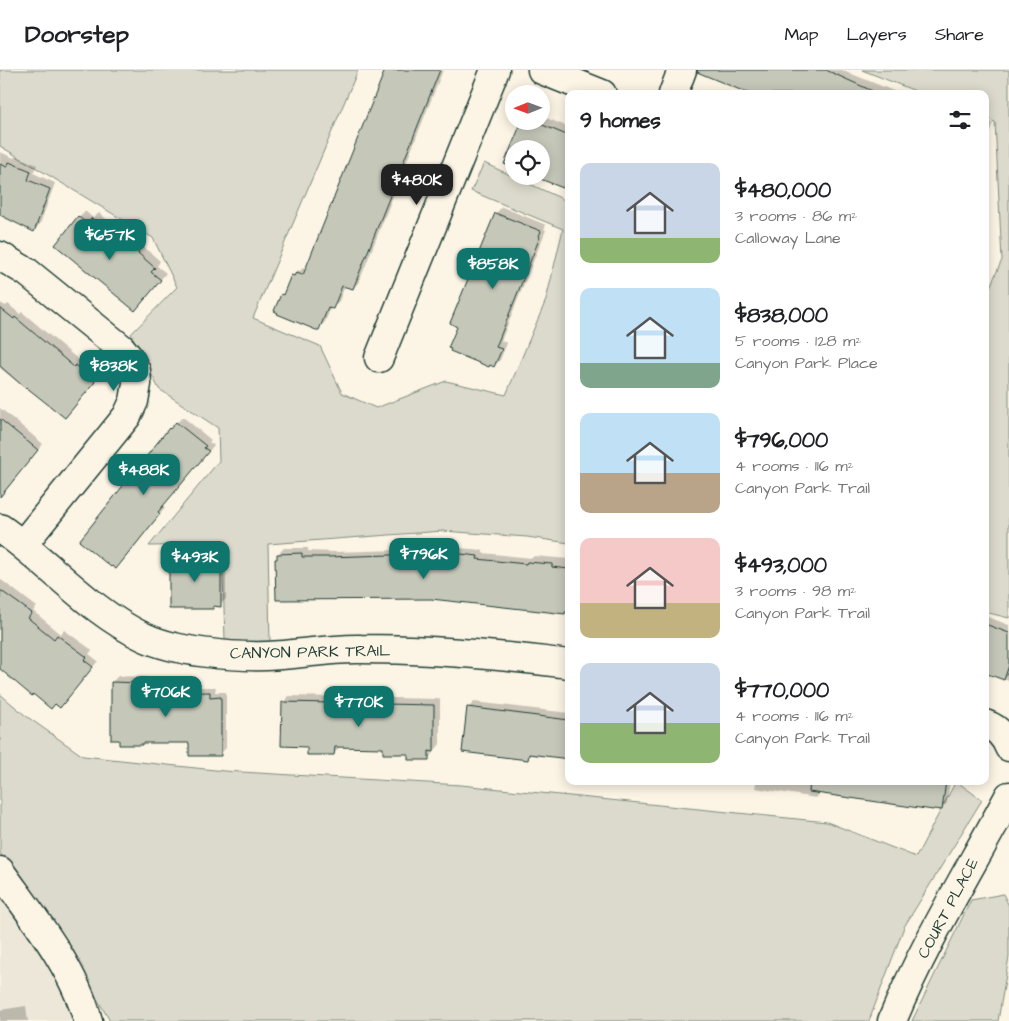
<!DOCTYPE html>
<html lang="en">
<head>
<meta charset="utf-8">
<style>
	body { margin:0; font-family:"Architects Daughter",sans-serif; background:#f6f6f6; color:#202124; height:100vh; display:flex; flex-direction:column; font-size:19px; white-space:nowrap }
	* { box-sizing:border-box; margin:0 }
	p { font-size:16px; color:#757577 }
	.icon { flex:none; width:28px; height:28px; fill:none; stroke:currentColor; stroke-width:2; stroke-linecap:round; stroke-linejoin:round }
	.map { position:relative; flex:1; overflow:hidden }
	.side { position:absolute; left:565px; top:20px; width:424px; height:695px; display:flex; flex-direction:column; background:#fff; border-radius:10px; box-shadow:0 2px 12px #0003 }
	.side>* { flex:none }
	.needle { width:32px; rotate:269deg }
	.buttons { position:absolute; left:505px; top:15px; display:grid; gap:10px }
	.buttons a { display:grid; place-items:center; width:45px; height:45px; border-radius:50%; background:#fff; box-shadow:0 2px 12px #0003; font-size:25px }
	.price { position:absolute; translate:-50% -42px; padding:0 11px; border-radius:10px; background:#0f766e; color:#fff; font-size:16px; line-height:32px; filter:drop-shadow(0 1px 2px #0008) }
	.price::after { content:''; position:absolute; left:50%; top:30px; width:15px; height:11px; margin-left:-8px; background:inherit; clip-path:polygon(0 0,100% 0,50% 100%) }
	.price.on { background:#222; color:#fff }
	ul { padding:0; list-style:none }
	li { display:flex; align-items:center; gap:15px; height:125px; padding:0 15px }
	li span { display:grid; place-items:center; flex:none; width:140px; height:100px; border-radius:10px; color:#555 }
	li>.icon { margin-inline-start:auto }
	span .icon { width:60px; height:60px; fill:#fffc; stroke-width:1 }
	li b { font-size:21px }
	h2 { display:flex; justify-content:space-between; align-items:center; height:60px; padding:0 15px; font-size:21px }
	header { display:flex; align-items:center; gap:30px; box-sizing:border-box; height:70px; padding:0 25px; background:#fff; border-bottom:1px solid #e0e0e0 }
	header strong { font-size:24px }
	nav { display:flex; gap:28px; margin-inline-start:auto; font-size:18px }
	.map>svg:first-child { display:block }
	.built { fill:#ece7d8 }
	.green { fill:#dcdacc; stroke:#7e8c80 }
	.shadow { fill:#0003 }
	.building { fill:#c5c7b9; stroke:#1f3d34 }
	.lines { fill:none; stroke-linecap:round; stroke-linejoin:round }
	.minor-casing { stroke:#1f3d34; stroke-width:31 }
	.minor { stroke:#fcf5e5; stroke-width:28 }
	.labels { text-anchor:middle; dominant-baseline:central; stroke-width:4; stroke-linejoin:round; paint-order:stroke }
	.street-label { font-size:16px; fill:#1f3d34; stroke:#fcf5e5 }
</style>
</head>
<body>
<header>
<strong>Doorstep</strong>
<nav><a>Map</a><a>Layers</a><a>Share</a></nav>
</header>
<div class="map">
<svg width="1009" height="951" viewBox="0 0 1009 951">
	<rect width="100%" height="100%" fill="#fcf5e5"/>
	<filter id="ink" filterUnits="userSpaceOnUse"><feTurbulence type="fractalNoise" baseFrequency=".02" numOctaves="2"/><feDisplacementMap in="SourceGraphic" scale="10" xChannelSelector="R" yChannelSelector="G"/><feConvolveMatrix kernelMatrix="1 2 1 2 8 2 1 2 1" color-interpolation-filters="sRGB"/></filter>
	<g filter="url(#ink)">
		<polygon class="built" points="0,814 100,951 0,951"/>
		<g class="green">
			<polygon points="0,0 358,0 253,248 320,276 342,323 376,338 446,311 506,325 546,230 563,159 471,121 484,93 569,132 569,473 527,467 443,461 268,474 270,574 225,570 222,475 149,476 219,391 218,358 159,319 131,264 177,217 153,168 0,76"/>
			<polygon points="862,0 1009,0 1009,548 985,542 985,228 1002,190 995,52 985,48 985,24 923,24"/>
			<polygon points="0,624 26,646 83,686 224,701 461,715 827,752 916,787 956,711 982,730 904,857 869,951 110,951 68,879 0,783"/>
			<polygon points="1003,824 1009,836 1009,887 998,951 912,951 971,830"/>
		</g>
		<g class="shadow">
			<polygon points="386,0 443,0 359,212 353,218 345,216 339,231 333,237 331,237 325,252 319,258 282,225 286,221 292,206 298,200 300,201 303,198 307,199"/>
			<polygon points="727,0 842,0 901,24 755,24"/>
			<polygon points="541,46 569,57 569,119 537,106 541,106 541,79 514,79 507,94 523,51 541,51"/>
			<polygon points="985,50 993,53 985,74"/>
			<polygon points="0,82 14,88 16,86 37,95 33,103 55,113 40,154 34,160 0,144"/>
			<polygon points="502,137 546,155 544,159 546,160 501,271 507,273 500,290 494,296 458,257 496,143"/>
			<polygon points="85,141 93,148 99,143 110,152 112,150 144,175 143,176 160,191 157,196 166,203 141,234 79,147"/>
			<polygon points="0,233 6,236 8,234 20,244 22,242 81,292 82,290 101,305 71,341 26,315 24,317 0,298"/>
			<polygon points="0,338 43,374 9,415 0,411"/>
			<polygon points="183,347 211,370 209,372 214,375 163,436 165,437 122,492 81,471 170,359"/>
			<polygon points="284,478 308,478 308,481 335,482 459,478 483,480 483,483 532,488 534,486 569,489 569,543 431,528 278,488 278,484"/>
			<polygon points="176,482 224,482 224,493 226,493 226,529 220,535 215,535 213,537 170,488"/>
			<polygon points="0,509 37,537 33,541 61,564 64,560 92,580 89,584 98,591 60,637 0,591"/>
			<polygon points="985,546 1009,555 1009,611 985,602"/>
			<polygon points="118,606 148,607 148,613 164,613 164,615 173,615 172,617 216,617 215,622 226,622 226,678 220,684 191,672 144,672 141,674 112,612"/>
			<polygon points="289,626 440,629 440,674 428,689 384,677 340,676 334,684 308,675 283,633"/>
			<polygon points="474,632 569,643 569,688 532,683 527,689 468,638"/>
			<polygon points="741,711 950,711 947,733 941,739 821,722 816,728 755,718 756,713"/>
			<polygon points="26,936 28,951 0,951 0,940"/>
		</g>
		<g class="building">
			<polygon points="385,0 440,0 353,219 342,216 333,239 328,238 319,260 316,260 277,244 278,243 274,241 281,224 283,225 291,205 294,206 296,203 303,205"/>
			<polygon points="697,0 826,0 879,24 750,24 697,2"/>
			<polygon points="522,51 533,51 569,66 569,105 563,118 533,106 541,106 541,79 514,79 514,98 504,94"/>
			<polygon points="9,92 31,101 28,110 50,119 34,162 0,145 0,94 7,97"/>
			<polygon points="495,143 541,161 539,166 540,167 496,277 502,279 494,297 490,295 489,297 450,281 451,279 448,278 457,257 450,253"/>
			<polygon points="78,146 87,154 92,148 103,157 105,155 139,182 138,183 155,198 151,202 161,210 135,241 55,175"/>
			<polygon points="0,238 14,249 15,247 74,297 75,295 95,312 65,348 26,317 25,318 0,296"/>
			<polygon points="0,349 38,380 0,427"/>
			<polygon points="176,352 206,376 204,378 209,381 158,442 160,444 116,499 112,496 111,497 79,471 169,358 170,359"/>
			<polygon points="302,483 302,487 328,487 452,483 478,486 477,489 526,494 527,492 552,494 552,497 569,499 569,542 565,542 565,544 540,541 431,529 276,530 275,489 277,489 277,484"/>
			<polygon points="169,487 218,487 219,498 221,498 221,537 213,536 213,539 169,539"/>
			<polygon points="0,520 32,543 28,548 54,569 57,565 87,587 84,590 93,597 60,638 55,634 51,639 33,624 32,626 0,599"/>
			<polygon points="985,554 1009,563 1009,595 1004,610 985,603"/>
			<polygon points="111,612 143,613 143,618 159,618 159,620 167,621 167,623 210,622 210,628 221,627 221,686 189,686 189,673 142,673 142,675 119,675 119,670 111,670"/>
			<polygon points="282,632 434,635 434,682 429,681 429,690 408,690 408,684 383,684 383,678 335,677 334,685 307,685 307,677 281,676"/>
			<polygon points="467,637 569,650 569,689 529,684 528,690 462,682"/>
			<polygon points="810,711 946,711 942,740 934,739 933,740 809,722"/>
		</g>
		<g class="lines">
			<g class="minor-casing">
				<g id="minor">
					<polyline points="542,0 602,24"/>
					<polyline points="673,24 682,0"/>
					<polyline points="0,186 27,202 121,278 129,288 136,301 137,314 134,331 127,346 23,474"/>
					<polyline points="379,288 495,0"/>
					<path d="M0 458C49 492 89 541 144 567 176 582 232 587 267 586 299 585 330 578 361 579 431 579 500 585 569 594"/>
					<path d="M985 654C997 658 1004 665 1009 677"/>
					<path d="M0 801C32 846 74 897 88 951"/>
					<path d="M892 951C924 873 969 801 1009 726"/>
				</g>
			</g>
			<use href="#minor" class="minor"/>
		</g>
	</g>
	<g class="labels">
		<g class="street-label">
			<text transform="translate(310 582) rotate(-1)">CANYON PARK TRAIL</text>
			<text transform="translate(948 838) rotate(-62)">COURT PLACE</text>
		</g>
	</g>
</svg>
<div class="buttons">
<a><svg class="needle" viewBox="-14 -14 28 28"><path d="M0-13l5 13h-10z" fill="#e53935"/><path d="M0 13l5-13h-10z" fill="#757577"/></svg></a>
<a><svg class="icon" aria-label="locate" viewBox="0 0 24 24"><circle cx="12" cy="12" r="6"/><path d="M12 2v4M12 18v4M2 12h4M18 12h4"/></svg></a>
</div>
<b class="price on" style="left:417px;top:136px">$480K</b>
<b class="price" style="left:110px;top:191px">$657K</b>
<b class="price" style="left:493px;top:220px">$858K</b>
<b class="price" style="left:114px;top:322px">$838K</b>
<b class="price" style="left:144px;top:426px">$488K</b>
<b class="price" style="left:424px;top:510px">$796K</b>
<b class="price" style="left:195px;top:513px">$493K</b>
<b class="price" style="left:166px;top:648px">$706K</b>
<b class="price" style="left:359px;top:658px">$770K</b>
<section class="side">
<h2>9 homes<svg class="icon" aria-label="filters" viewBox="0 0 24 24"><path d="M4 7h16M4 17h16"/><circle cx="9" cy="7" r="2"/><circle cx="15" cy="17" r="2"/></svg></h2>
<ul>
<li><span style="background:linear-gradient(#c9d6e8 75%,#8fb573 0)"><svg class="icon" aria-label="home" viewBox="0 0 24 24"><path d="M3 11l9-7 9 7M6 9v11h12V9"/></svg></span><div><b>$480,000</b><p>3 rooms · 86 m²</p><p>Calloway Lane</p></div></li>
<li><span style="background:linear-gradient(#bfe0f5 75%,#7fa58c 0)"><svg class="icon" aria-label="home" viewBox="0 0 24 24"><path d="M3 11l9-7 9 7M6 9v11h12V9"/></svg></span><div><b>$838,000</b><p>5 rooms · 128 m²</p><p>Canyon Park Place</p></div></li>
<li><span style="background:linear-gradient(#bfe0f5 60%,#b9a48a 0)"><svg class="icon" aria-label="home" viewBox="0 0 24 24"><path d="M3 11l9-7 9 7M6 9v11h12V9"/></svg></span><div><b>$796,000</b><p>4 rooms · 116 m²</p><p>Canyon Park Trail</p></div></li>
<li><span style="background:linear-gradient(#f6c9c9 65%,#c2b280 0)"><svg class="icon" aria-label="home" viewBox="0 0 24 24"><path d="M3 11l9-7 9 7M6 9v11h12V9"/></svg></span><div><b>$493,000</b><p>3 rooms · 98 m²</p><p>Canyon Park Trail</p></div></li>
<li><span style="background:linear-gradient(#c9d6e8 60%,#8fb573 0)"><svg class="icon" aria-label="home" viewBox="0 0 24 24"><path d="M3 11l9-7 9 7M6 9v11h12V9"/></svg></span><div><b>$770,000</b><p>4 rooms · 116 m²</p><p>Canyon Park Trail</p></div></li>
</ul>
</section>
</div>
</body>
</html>
